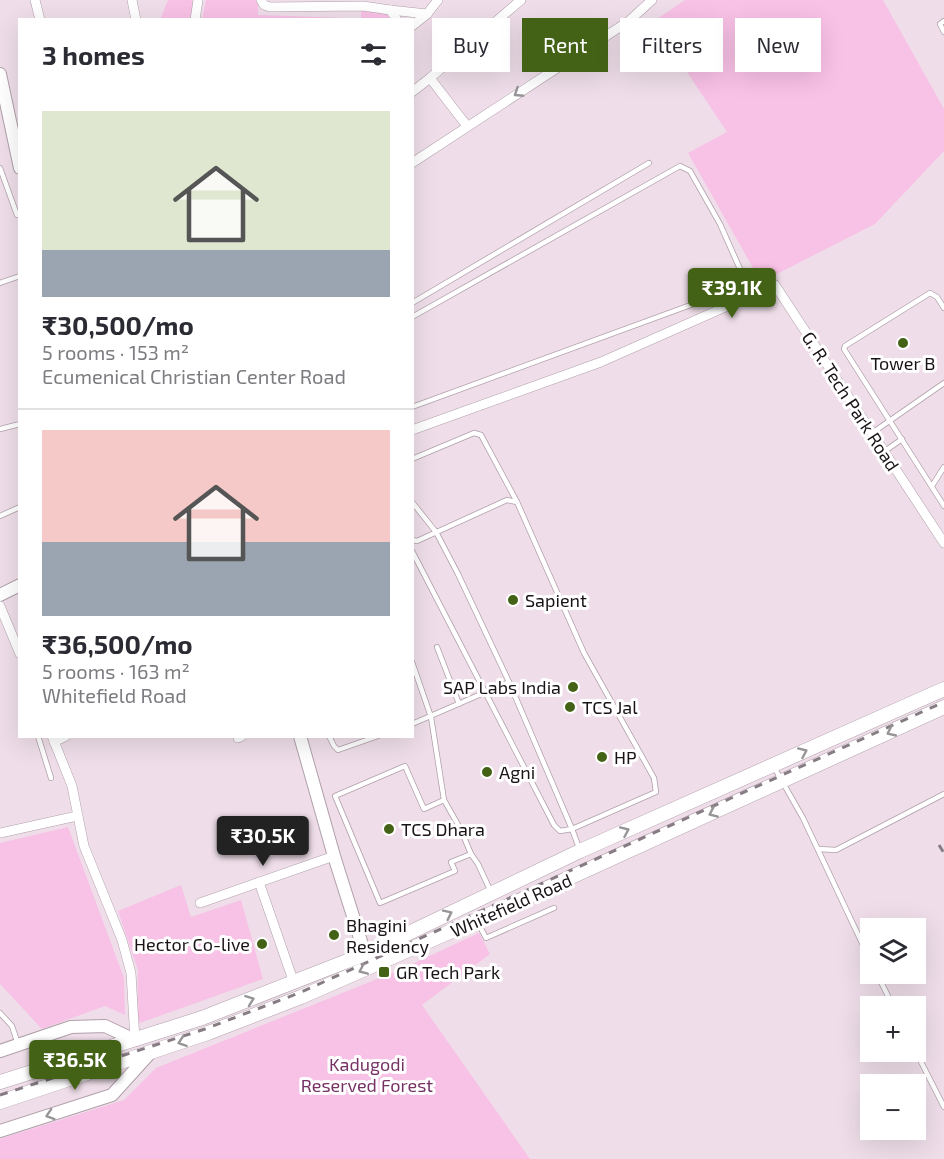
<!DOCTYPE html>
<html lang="en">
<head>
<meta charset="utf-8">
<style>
	body { margin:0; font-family:"Exo 2",sans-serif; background:#f7f7f7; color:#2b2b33; height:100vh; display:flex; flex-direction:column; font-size:22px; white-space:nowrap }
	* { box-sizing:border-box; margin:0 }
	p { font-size:20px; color:#7c7c81 }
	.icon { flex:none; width:33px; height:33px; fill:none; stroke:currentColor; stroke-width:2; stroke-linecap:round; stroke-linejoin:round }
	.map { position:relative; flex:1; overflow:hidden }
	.panel { position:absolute; left:18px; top:18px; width:396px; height:720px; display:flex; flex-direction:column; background:#fff; border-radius:0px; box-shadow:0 6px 24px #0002 }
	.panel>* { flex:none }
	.hud { position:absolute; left:432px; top:18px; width:422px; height:54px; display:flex; gap:12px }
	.controls { position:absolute; left:860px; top:918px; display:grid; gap:12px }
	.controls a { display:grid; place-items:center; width:66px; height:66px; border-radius:0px; background:#fff; box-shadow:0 6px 24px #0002; font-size:30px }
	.price { position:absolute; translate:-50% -51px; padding:0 14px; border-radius:6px; background:#446216; color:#fff; font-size:20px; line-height:39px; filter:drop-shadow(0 2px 3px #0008) }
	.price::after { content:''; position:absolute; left:50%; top:36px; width:18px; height:14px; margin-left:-9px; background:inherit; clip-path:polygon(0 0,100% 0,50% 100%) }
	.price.active { background:#222; color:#fff }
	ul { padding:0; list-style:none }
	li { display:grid; align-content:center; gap:12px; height:318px; padding:0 24px }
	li+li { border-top:2px solid #e1e1e2 }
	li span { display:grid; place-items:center; height:186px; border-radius:0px; color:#555 }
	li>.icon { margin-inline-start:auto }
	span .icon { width:108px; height:108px; fill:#fffc; stroke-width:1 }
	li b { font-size:26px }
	h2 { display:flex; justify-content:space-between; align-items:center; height:72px; padding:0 24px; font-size:26px }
	.chip { padding:0 21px; border-radius:0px; background:#fff; box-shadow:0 6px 24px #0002; font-size:21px; line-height:54px }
	.chip.active { background:#446216; color:#fff }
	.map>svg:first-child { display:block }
	.green { fill:#f8c1e6 }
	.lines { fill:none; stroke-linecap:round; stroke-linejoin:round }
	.lane-casing { stroke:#b0a0aa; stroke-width:6 }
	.street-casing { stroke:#b0a0aa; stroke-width:10 }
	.secondary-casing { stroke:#b0a0aa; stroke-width:14 }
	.primary-casing { stroke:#b0a0aa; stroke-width:15 }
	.lane { stroke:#fff; stroke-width:4.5 }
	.street { stroke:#fff; stroke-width:9 }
	.secondary { stroke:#fff; stroke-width:12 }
	.primary { stroke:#fff; stroke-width:14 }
	.rail { stroke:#877c83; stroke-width:3; stroke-dasharray:8 8; stroke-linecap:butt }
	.oneway { stroke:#989597 }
	.poi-dot { fill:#446216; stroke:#fff; stroke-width:2 }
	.labels { text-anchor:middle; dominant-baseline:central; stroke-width:6; stroke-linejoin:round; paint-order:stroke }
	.poi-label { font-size:18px; fill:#191317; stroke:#fff; text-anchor:start }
	.street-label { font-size:18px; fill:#191317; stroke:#fff }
	.park-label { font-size:18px; fill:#763164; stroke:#fff }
</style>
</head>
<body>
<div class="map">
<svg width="944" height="1159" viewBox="0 0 944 1159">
	<rect width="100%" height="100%" fill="#efdee9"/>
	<g class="green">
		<polygon points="168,0 191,0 194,3 190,19 160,20"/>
		<polygon points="206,0 256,0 258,3 258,15 346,18 346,20 202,20"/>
		<polygon points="685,0 883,0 944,109 944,151 875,224 761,282 688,153 727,132 665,39 657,19"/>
		<polygon points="361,10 386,14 391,19 361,20"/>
		<polygon points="68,827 124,978 125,1015 105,1006 42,1029 0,984 0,843"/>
		<polygon points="181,885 191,917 241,900 263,979 137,1024 138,970 118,911"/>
		<polygon points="479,933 490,954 422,1005 530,1159 0,1159 0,1139 124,1100 156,1068 397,971"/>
	</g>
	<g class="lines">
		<g class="lane-casing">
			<g id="lane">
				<polyline points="944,21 940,24 944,32"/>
				<polyline points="0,168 17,215 20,214"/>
				<polyline points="0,283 20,276"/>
				<polyline points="412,303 649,163"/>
				<polyline points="944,308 937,297 930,293 845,346 844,349 944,506"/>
				<polyline points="412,317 680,166 690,171 720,224 740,269 740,283 737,288 412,407"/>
				<polyline points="0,429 20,424"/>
				<polyline points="872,433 944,383"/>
				<polyline points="885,451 902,439"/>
				<polyline points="412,459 474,433 481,435 517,502"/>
				<polyline points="932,486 944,467"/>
				<polyline points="412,502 436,532 458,574 509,682"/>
				<polyline points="0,516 20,507"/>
				<polyline points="412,540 417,541 507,500 517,502 584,653 654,778 656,792 572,829 509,682 412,724"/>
				<polyline points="412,551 554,825 560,831 572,829 579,848"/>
				<polyline points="437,647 459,704"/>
				<polyline points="412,662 431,717 444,800 461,830 471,854 478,864 491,892"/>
				<polyline points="38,736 51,778"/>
				<polyline points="329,736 334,746 338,750 378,736"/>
				<polyline points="774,767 803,818 870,960"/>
				<polyline points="444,800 424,809 405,766 335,796 380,903 455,871 451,862 471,854"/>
				<polyline points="818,849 836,850 944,794"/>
				<polyline points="478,923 486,938 554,908"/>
				<polyline points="877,974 893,1006"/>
				<polyline points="0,1013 12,1026 18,1044"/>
				<polyline points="915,1050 944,1107"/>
			</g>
		</g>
		<g class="street-casing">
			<g id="street">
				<polyline points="35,0 40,20"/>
				<polyline points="132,0 136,20"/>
				<polyline points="261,0 264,5 270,7 363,6 390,10 397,20"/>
				<polyline points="390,10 427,14"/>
				<polyline points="195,20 198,0"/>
				<polyline points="412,26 427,14 438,0"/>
				<polyline points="430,78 521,0"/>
				<polyline points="412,92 430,78 467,126"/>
				<polyline points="412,163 629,21 652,0"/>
				<polyline points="412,430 601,362 775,285 944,543"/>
				<polyline points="0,606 20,654"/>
				<polyline points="52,736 72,786 84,846 122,940 131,973 135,1040"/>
				<polyline points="238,738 242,736"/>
				<polyline points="54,742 66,736"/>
				<polyline points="0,833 77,816"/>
				<polyline points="259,882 294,983"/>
				<polyline points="200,903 334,856"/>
			</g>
		</g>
		<g class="secondary-casing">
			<g id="secondary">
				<polyline points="0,74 20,168"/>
				<polyline points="0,595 20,585"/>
				<polyline points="300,736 334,856 365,954"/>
				<polyline points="0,1051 71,1027 105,1026 135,1040"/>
				<polyline points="0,1131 112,1095 150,1053"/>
			</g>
		</g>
		<g class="primary-casing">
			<g id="primary">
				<polyline points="0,1082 202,1018 365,954 580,851 944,689"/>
				<polyline points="0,1102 208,1033 301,997 477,920 944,707"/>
			</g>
		</g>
		<use href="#lane" class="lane"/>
		<use href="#street" class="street"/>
		<use href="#secondary" class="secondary"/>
		<use href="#primary" class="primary"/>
		<g class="rail">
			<polyline points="939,845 944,853"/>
			<polyline points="0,1095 205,1029 299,993 944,702"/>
		</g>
	</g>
	<defs><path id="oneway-chevron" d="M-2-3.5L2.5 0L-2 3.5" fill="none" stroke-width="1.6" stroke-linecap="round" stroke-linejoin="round" transform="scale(1.5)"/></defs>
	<g class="oneway">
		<use href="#oneway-chevron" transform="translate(518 93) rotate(147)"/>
		<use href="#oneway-chevron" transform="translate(891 732) rotate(155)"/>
		<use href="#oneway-chevron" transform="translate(803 752) rotate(-24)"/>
		<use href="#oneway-chevron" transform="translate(713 813) rotate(156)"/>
		<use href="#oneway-chevron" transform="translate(625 831) rotate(-24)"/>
		<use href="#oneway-chevron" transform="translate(448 914) rotate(-26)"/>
		<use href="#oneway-chevron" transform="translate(363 970) rotate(157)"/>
		<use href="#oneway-chevron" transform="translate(250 1000) rotate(-20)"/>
		<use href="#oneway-chevron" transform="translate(182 1042) rotate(161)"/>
		<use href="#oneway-chevron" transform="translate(50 1115) rotate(162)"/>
	</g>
	<g class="poi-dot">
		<circle cx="903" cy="343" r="6"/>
		<circle cx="513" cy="600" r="6"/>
		<circle cx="573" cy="687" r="6"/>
		<circle cx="570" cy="707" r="6"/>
		<circle cx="602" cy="757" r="6"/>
		<circle cx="487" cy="772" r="6"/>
		<circle cx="389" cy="829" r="6"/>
		<circle cx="334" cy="935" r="6"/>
		<circle cx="262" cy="944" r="6"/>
		<rect x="378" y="966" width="12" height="12" rx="3"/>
	</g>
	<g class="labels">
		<g class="poi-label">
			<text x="903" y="363" text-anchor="middle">Tower B</text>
			<text x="525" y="600">Sapient</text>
			<text x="561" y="687" text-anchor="end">SAP Labs India</text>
			<text x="582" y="707">TCS Jal</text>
			<text x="614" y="757">HP</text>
			<text x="499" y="772">Agni</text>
			<text x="401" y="829">TCS Dhara</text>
			<text x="346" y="925">Bhagini<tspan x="346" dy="21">Residency</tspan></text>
			<text x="250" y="944" text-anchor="end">Hector Co-live</text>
			<text x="396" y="972">GR Tech Park</text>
		</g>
		<g class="street-label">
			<text transform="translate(851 401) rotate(57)">G. R. Tech Park Road</text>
			<text transform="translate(511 905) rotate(-24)">Whitefield Road</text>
		</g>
		<g class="park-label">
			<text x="367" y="1064">Kadugodi<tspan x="367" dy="21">Reserved Forest</tspan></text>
		</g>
	</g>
</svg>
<div class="controls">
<a><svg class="icon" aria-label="layers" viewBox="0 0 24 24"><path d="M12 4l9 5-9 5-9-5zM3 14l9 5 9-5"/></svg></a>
<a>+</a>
<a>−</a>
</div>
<b class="price" style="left:732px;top:319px">₹39.1K</b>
<b class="price active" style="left:263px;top:867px">₹30.5K</b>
<b class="price" style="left:75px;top:1091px">₹36.5K</b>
<div class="hud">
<a class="chip">Buy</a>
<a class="chip active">Rent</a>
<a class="chip">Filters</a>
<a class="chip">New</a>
</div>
<section class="panel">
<h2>3 homes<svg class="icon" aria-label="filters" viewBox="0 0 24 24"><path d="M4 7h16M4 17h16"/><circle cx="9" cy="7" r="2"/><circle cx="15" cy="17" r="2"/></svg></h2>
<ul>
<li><span style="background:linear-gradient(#dfe7d0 75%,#9aa5b1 0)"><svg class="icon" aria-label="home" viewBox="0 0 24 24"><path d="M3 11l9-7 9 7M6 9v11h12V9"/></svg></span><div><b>₹30,500/mo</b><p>5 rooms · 153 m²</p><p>Ecumenical Christian Center Road</p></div></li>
<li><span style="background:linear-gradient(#f6c9c9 60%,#9aa5b1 0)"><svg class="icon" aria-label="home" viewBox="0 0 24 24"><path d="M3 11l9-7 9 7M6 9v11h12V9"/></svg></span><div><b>₹36,500/mo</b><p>5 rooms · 163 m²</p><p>Whitefield Road</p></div></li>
</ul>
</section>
</div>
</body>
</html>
